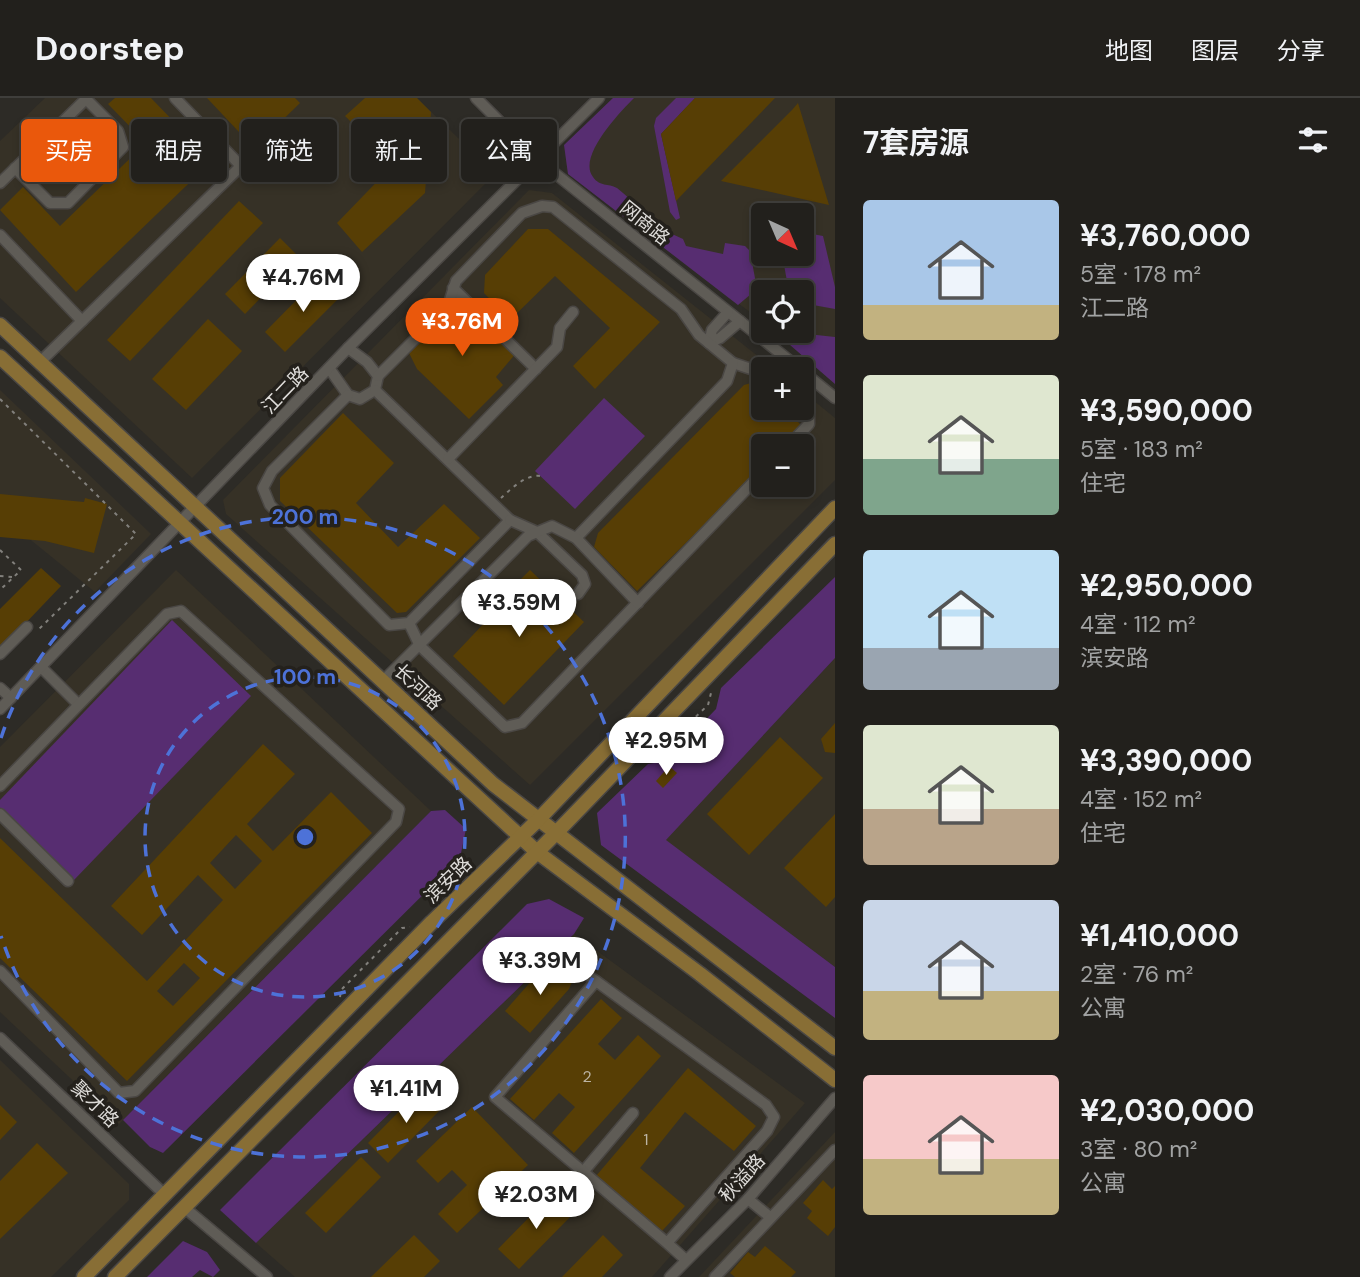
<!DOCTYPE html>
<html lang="zh">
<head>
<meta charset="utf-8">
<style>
	body { margin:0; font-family:"DM Sans","Noto Sans SC",sans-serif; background:#2a2825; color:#f1f3f6; height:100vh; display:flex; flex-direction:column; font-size:26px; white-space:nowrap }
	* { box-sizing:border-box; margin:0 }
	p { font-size:23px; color:#a2a3a3 }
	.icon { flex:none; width:38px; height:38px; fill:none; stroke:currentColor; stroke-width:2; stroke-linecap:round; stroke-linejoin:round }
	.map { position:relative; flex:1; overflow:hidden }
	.details { display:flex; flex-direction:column; background:#22201c; width:525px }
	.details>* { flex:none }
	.guide { position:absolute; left:21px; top:21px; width:665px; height:63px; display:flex; gap:14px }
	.needle { width:46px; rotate:136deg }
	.controls { position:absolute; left:751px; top:105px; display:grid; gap:14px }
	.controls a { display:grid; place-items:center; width:63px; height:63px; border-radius:7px; background:#22201c; box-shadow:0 4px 10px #0003,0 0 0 2px #3f3e3b; font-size:35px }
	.price { position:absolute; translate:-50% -60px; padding:0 16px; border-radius:24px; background:#fff; color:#222; font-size:23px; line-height:46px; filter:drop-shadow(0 2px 4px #0008) }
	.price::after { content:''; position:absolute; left:50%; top:42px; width:21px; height:16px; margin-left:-10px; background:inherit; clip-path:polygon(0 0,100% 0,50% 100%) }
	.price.current { background:#ea580c; color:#fff }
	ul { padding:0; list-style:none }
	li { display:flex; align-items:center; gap:21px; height:175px; padding:0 28px }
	li span { display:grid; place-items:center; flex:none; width:196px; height:140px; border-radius:7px; color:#555 }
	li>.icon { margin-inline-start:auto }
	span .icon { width:84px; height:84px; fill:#fffc; stroke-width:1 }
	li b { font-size:30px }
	h2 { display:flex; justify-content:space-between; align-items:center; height:84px; padding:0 28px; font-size:30px }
	.pill { padding:0 24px; border-radius:7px; background:#22201c; box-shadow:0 4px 10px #0003,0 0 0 2px #3f3e3b; font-size:24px; line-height:63px }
	.pill.current { background:#ea580c; color:#fff }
	header { display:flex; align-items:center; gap:42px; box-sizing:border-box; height:98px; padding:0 35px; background:#22201c; border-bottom:2px solid #3f3e3b }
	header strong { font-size:33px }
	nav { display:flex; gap:38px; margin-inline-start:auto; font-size:24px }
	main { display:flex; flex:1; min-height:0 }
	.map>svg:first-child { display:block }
	.built { fill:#363126; fill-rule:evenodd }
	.green { fill:#572d71 }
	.building { fill:#573e05; fill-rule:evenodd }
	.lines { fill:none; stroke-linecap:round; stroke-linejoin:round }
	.minor-casing { stroke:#4a4744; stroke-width:13 }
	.major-casing { stroke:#4a4744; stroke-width:17 }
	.path { stroke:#82807c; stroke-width:2; stroke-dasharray:3.5 5; stroke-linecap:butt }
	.minor { stroke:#5f5c56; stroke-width:10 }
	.major { stroke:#886e35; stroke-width:14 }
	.ring { fill:none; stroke:#4d72d8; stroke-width:3.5; stroke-dasharray:12 9 }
	.labels { text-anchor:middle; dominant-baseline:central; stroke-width:7; stroke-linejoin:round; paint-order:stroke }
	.number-label { font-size:16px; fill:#bcb4a4 }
	.street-label { font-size:19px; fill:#dedcd9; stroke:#24211c }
	.centre { fill:#4d72d8; stroke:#24211c; stroke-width:3.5 }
	.ring-label { font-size:21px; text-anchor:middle; font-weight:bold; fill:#4d72d8; stroke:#24211c; stroke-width:7; stroke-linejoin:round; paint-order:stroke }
</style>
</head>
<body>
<header>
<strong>Doorstep</strong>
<nav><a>地图</a><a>图层</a><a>分享</a></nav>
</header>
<main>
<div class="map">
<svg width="835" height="1179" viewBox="0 0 835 1179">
	<rect width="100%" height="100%" fill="#2d2b26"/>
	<g class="built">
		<polygon points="45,0 417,0 495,76 192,380 0,200 0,43"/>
		<path d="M613 0H835V286L774 233H802V194H763V224L568 76 564 47ZM763 117H802V156H763Z"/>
		<path d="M529 92 552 95 774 271H763V310H802V293L835 320V382L530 687 226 416 223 402ZM763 348H802V387H763Z"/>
		<polygon points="0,292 151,436 95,494 0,417"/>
		<polygon points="176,472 431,713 119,1026 0,914 0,649"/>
		<polygon points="835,560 835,869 665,742"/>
		<polygon points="574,836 805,1005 652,1179 295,1179 256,1145"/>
		<polygon points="0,962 129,1086 129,1102 51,1179 0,1179"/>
		<polygon points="835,1034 835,1179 699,1179"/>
	</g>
	<g class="green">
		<path d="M613 0H634C620 14 577 59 593 79 600 89 608 85 617 90 627 98 637 108 646 116L641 124 665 143 672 136 683 141 686 148 723 156 725 145 745 148 750 153 757 191 738 207 568 76 564 47Z"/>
		<polygon points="676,0 695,0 661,36 680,120 676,122 670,114 654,28 656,20"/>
		<polygon points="802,134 823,138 835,189 835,211 802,205 802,194 789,194 782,156 802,156"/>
		<polygon points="780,233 835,239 835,286 782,240"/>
		<polygon points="604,300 645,338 575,411 535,373"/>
		<polygon points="835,479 835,560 666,742 835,869 835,920 601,747 597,715 648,666 666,663 716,611 721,590"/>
		<polygon points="172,522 251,598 74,782 0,711 0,702"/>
		<polygon points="445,712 466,731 460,760 163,1055 150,1049 123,1022 431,713"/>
		<polygon points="549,801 584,820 574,836 256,1145 220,1112 527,806"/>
		<polygon points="183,1143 207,1154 220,1172 213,1179 200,1172 192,1179 147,1179"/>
	</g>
	<g class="building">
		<polygon points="115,0 151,0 212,63 76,194 0,112 23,89 60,128 146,45 108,6"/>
		<polygon points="207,0 295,0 300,5 254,50"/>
		<polygon points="365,0 417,0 431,14 425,95 362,154 337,125 394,66 345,18"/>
		<polygon points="695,0 775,0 676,103 661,36"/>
		<polygon points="798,5 829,107 721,83 792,12"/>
		<polygon points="239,103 263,125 130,263 107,242"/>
		<polygon points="528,131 548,131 660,224 595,291 573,268 610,230 555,178 510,222 484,195 485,177"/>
		<polygon points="280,140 300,160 245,216 225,196"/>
		<polygon points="320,178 341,198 285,254 265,234"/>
		<polygon points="461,205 517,254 496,279 503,287 469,321 417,271 409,255 446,209"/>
		<polygon points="208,221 242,253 186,312 152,281"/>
		<polygon points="758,283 763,288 763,310 784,310 803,329 784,348 763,348 763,369 637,493 594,449 598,435 744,287"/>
		<polygon points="343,315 394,365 356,405 398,449 444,406 480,440 406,514 397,515 280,403 280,380"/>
		<polygon points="0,396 84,404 85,400 107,406 94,455 45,443 0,439"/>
		<polygon points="41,470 61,488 0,552 0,511"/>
		<polygon points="530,472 584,524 504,607 453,558 488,521 491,524 520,494 514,488"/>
		<polygon points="835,625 835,655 825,654 821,641"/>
		<polygon points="780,639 823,680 749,757 707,716"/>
		<path d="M263 646 295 676 247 726 273 753 331 694 372 735 127 983 0 860V740L147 883 223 802 198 777 142 837 111 808ZM236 737 262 763 235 791 210 765ZM184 865 200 880 173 908 157 893Z"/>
		<polygon points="669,668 677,675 663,690 656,683"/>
		<polygon points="835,716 835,799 826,809 784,770"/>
		<polygon points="557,866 568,876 572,884 569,891 530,935 505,913 541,872"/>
		<polygon points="601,901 622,920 598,946 615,962 638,937 661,958 574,1055 552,1035 575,1009 559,995 534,1022 510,1001"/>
		<polygon points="688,970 756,1028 734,1053 685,1014 640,1070 685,1108 662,1133 596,1078"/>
		<polygon points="423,989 443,1009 388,1065 368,1045"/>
		<polygon points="0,1007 17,1024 0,1042"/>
		<polygon points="472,1009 528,1067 457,1135 438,1116 467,1087 452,1072 438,1085 416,1063"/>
		<polygon points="37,1045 68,1075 0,1141 0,1083"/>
		<polygon points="361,1059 381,1079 326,1135 305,1115"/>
		<polygon points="823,1082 832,1091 835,1088 835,1129 828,1138 807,1120 812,1113 803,1105"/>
		<polygon points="553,1095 574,1115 519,1171 498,1151"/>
		<polygon points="414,1137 440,1163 424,1179 371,1179"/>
		<polygon points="603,1137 623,1157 602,1179 562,1179"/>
		<polygon points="765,1148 796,1174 791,1179 735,1179 730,1175 748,1154 755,1159"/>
	</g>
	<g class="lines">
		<g class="minor-casing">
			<g id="minor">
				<polyline points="476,0 537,61 800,271"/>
				<polyline points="15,70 50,105 68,105 123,49 118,33 86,1"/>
				<polyline points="0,85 87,0"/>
				<polyline points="0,137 82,223"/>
				<polyline points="453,190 536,271"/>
				<polyline points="728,214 712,232 709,245 720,240 740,223"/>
				<polyline points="40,264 241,68 175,0"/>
				<polyline points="329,270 348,297 360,301 375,292 378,278 367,264 348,250"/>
				<polyline points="802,273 835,300"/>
				<polyline points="378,278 448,208 456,183 522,115 542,108 553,109 681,211 699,237 733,265 763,275"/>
				<polyline points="348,297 272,373 263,390 270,407 389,527 409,525 510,422 375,292"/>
				<polyline points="788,348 809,326 809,307 802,301"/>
				<polyline points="448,361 557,249 560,230 573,214"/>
				<polyline points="510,422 537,434 582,477 585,486 578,496"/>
				<polyline points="576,440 727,283 733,265"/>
				<polyline points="409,525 420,548 505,629 522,625 763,374"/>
				<polyline points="0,556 27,529"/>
				<polyline points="41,569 77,605"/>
				<polyline points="383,583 528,438 552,428 576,440 638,505"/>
				<polyline points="0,590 11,600"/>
				<polyline points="0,611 348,250 599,0"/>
				<polyline points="0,688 167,516 181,513 399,711 396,724 135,993 119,995 0,873"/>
				<polyline points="0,716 68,783"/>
				<polyline points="560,858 596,883"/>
				<polyline points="0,940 165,1097"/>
				<polyline points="583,1074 633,1015"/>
				<polyline points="748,1101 770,1119"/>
				<polyline points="185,1110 267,1179"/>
				<polyline points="667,1145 767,1033 774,1019 766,1007 596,883 495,999 667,1145 686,1162"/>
				<polyline points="670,1179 748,1101 835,1000"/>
				<polyline points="715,1179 835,1052"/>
			</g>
		</g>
		<g class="major-casing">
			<g id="major">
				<polyline points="0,227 493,686 835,950"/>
				<polyline points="0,259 537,754 700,876 835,982"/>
				<polyline points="84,1179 432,824 538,722 835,410"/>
				<polyline points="115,1179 556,735 835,446"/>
			</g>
		</g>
		<g class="path">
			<polyline points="0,301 136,436 38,532"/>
			<path d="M501 400C512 390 526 376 541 378"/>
			<polyline points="0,452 21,472 0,492"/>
			<polyline points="0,478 12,479"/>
			<polyline points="651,656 658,655 708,607 712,591"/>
			<polyline points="340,899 341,892 402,830 410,829"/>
		</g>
		<use href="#minor" class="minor"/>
		<use href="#major" class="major"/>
	</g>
	<g class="ring">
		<circle cx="305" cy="739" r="160"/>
		<path d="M1 640A320 320 0 1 1 1 838"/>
	</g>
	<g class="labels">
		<g class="number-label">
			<text x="587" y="978">2</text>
			<text x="646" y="1041">1</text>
		</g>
		<g class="street-label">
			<text transform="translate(645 125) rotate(39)">网商路</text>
			<text transform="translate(285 292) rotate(-46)">江二路</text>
			<text transform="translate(418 589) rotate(43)">长河路</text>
			<text transform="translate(448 782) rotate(-44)">滨安路</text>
			<text transform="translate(95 1006) rotate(44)">聚才路</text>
			<text transform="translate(742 1080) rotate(-48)">秋溢路</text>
		</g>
	</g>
	<circle cx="305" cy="739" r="10" class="centre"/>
	<g class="ring-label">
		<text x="305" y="426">200 m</text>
		<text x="305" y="586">100 m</text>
	</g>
</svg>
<div class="controls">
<a><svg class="needle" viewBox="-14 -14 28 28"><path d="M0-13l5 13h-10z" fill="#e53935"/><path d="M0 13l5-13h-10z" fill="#a2a3a3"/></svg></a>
<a><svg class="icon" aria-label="locate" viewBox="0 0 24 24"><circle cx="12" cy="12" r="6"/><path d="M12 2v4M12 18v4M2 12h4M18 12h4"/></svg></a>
<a>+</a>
<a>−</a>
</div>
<b class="price" style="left:303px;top:216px">¥4.76M</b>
<b class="price current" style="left:462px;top:260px">¥3.76M</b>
<b class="price" style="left:519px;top:541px">¥3.59M</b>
<b class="price" style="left:666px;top:679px">¥2.95M</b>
<b class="price" style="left:540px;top:899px">¥3.39M</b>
<b class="price" style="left:406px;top:1027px">¥1.41M</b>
<b class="price" style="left:536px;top:1133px">¥2.03M</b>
<div class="guide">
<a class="pill current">买房</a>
<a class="pill">租房</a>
<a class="pill">筛选</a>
<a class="pill">新上</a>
<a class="pill">公寓</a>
</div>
</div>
<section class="details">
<h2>7套房源<svg class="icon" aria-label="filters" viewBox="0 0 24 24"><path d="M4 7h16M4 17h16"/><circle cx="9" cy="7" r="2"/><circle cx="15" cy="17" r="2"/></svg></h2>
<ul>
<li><span style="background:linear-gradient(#a9c7e8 75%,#c2b280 0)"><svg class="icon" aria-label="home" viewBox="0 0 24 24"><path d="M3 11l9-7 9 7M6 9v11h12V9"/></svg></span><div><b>¥3,760,000</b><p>5室 · 178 m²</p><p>江二路</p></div></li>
<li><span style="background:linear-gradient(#dfe7d0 60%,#7fa58c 0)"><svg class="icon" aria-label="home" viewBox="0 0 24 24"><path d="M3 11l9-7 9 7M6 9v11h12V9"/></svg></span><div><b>¥3,590,000</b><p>5室 · 183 m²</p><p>住宅</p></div></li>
<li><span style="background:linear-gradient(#bfe0f5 70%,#9aa5b1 0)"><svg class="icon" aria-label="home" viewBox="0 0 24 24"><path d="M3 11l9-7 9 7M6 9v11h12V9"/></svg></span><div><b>¥2,950,000</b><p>4室 · 112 m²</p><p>滨安路</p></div></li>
<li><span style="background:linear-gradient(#dfe7d0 60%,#b9a48a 0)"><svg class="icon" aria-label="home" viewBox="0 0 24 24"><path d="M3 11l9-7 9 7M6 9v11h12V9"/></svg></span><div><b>¥3,390,000</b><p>4室 · 152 m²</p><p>住宅</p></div></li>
<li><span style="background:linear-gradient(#c9d6e8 65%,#c2b280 0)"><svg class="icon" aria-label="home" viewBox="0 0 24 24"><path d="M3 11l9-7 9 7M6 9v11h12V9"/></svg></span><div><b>¥1,410,000</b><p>2室 · 76 m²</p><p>公寓</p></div></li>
<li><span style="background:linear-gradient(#f6c9c9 60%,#c2b280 0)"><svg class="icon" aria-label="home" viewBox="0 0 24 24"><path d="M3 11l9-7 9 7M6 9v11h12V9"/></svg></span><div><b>¥2,030,000</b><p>3室 · 80 m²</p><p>公寓</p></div></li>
</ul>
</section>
</main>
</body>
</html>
